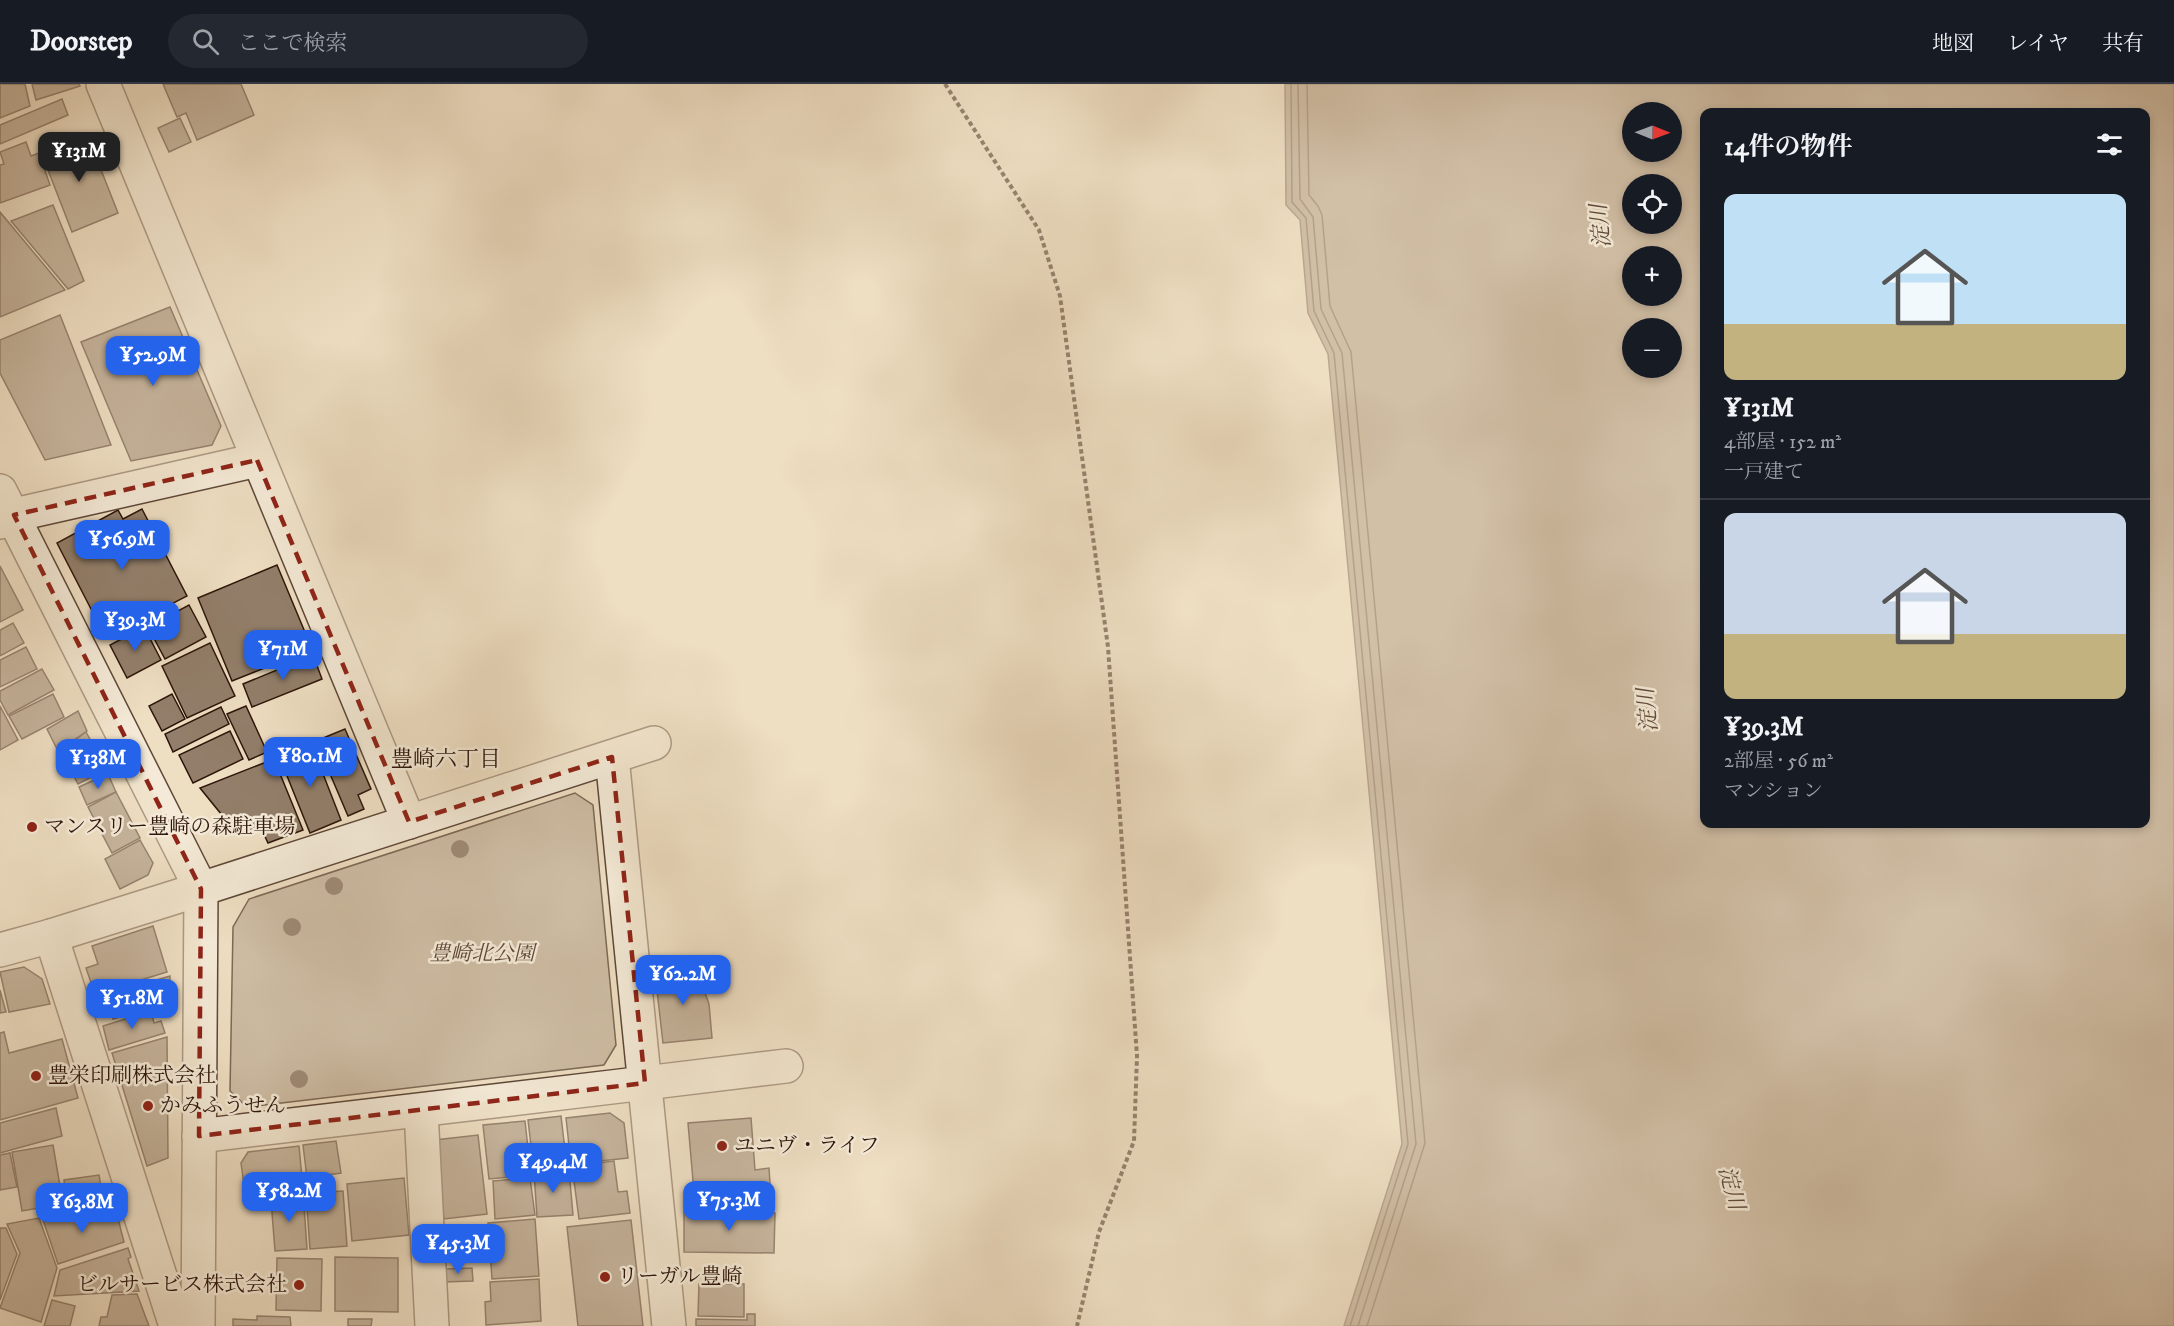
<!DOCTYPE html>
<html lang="ja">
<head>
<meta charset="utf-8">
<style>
	body { margin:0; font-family:"IM FELL DW Pica","Noto Serif JP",serif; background:#242831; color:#f1f3f6; height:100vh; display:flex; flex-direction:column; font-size:22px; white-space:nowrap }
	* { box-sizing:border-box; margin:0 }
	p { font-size:20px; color:#9ea1a6 }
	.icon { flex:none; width:33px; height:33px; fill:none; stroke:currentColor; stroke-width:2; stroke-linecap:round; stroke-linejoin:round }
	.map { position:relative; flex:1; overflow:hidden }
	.side { position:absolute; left:1700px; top:24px; width:450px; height:720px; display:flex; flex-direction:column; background:#171b24; border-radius:12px; box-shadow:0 3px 9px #0003 }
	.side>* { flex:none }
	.needle { width:39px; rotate:91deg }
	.controls { position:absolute; left:1622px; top:18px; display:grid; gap:12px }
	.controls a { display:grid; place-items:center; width:60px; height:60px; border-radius:50%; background:#171b24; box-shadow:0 3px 9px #0003; font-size:30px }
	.price { position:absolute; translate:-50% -51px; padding:0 14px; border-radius:12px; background:#2563eb; color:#fff; font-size:20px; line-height:39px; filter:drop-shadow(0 2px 3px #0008) }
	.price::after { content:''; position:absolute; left:50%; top:36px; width:18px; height:14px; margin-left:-9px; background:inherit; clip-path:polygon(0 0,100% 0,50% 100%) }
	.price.selected { background:#222; color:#fff }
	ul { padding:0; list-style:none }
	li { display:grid; align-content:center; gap:12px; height:318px; padding:0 24px }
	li+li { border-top:2px solid #363941 }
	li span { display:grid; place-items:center; height:186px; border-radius:12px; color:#555 }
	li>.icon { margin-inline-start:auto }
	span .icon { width:108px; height:108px; fill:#fffc; stroke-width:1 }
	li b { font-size:26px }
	h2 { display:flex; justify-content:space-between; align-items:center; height:72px; padding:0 24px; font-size:26px }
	header { display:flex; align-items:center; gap:36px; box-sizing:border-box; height:84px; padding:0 30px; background:#171b24; border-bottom:2px solid #363941 }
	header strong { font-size:28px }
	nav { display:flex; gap:33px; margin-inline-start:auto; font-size:21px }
	.search { width:420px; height:54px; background:#242831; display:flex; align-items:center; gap:15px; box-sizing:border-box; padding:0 21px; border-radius:33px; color:#9ea1a6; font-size:22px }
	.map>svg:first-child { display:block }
	.green { fill:#cdbca3; stroke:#7e6856; stroke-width:1.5 }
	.water { fill:#ad9a83; stroke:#7a6553; stroke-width:1.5; fill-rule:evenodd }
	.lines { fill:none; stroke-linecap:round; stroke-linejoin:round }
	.shore { stroke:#6e5846; stroke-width:1.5 }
	.building { fill:#927e6a; stroke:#2e150a; stroke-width:1.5 }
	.minor-casing { stroke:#5e4738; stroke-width:36 }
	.tertiary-casing { stroke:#5e4738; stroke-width:36 }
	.path { stroke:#2e150a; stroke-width:4; stroke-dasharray:4.5 3; stroke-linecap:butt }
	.minor { stroke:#f4ead7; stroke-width:33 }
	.tertiary { stroke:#f4ead7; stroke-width:33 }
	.tree { fill:#9f8b76 }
	.marked { fill:none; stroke:#8f2418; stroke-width:4.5; stroke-dasharray:12 8; stroke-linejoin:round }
	.poi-dot { fill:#8f2418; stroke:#f4ead7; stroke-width:2 }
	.labels { text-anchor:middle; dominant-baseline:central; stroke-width:5; stroke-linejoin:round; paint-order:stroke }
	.poi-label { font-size:21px; fill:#2e150a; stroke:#f4ead7; text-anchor:start }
	.park-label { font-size:21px; font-style:italic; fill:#5e4738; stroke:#f4ead7 }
	.water-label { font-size:22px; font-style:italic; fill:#614a3a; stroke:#f4ead7 }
	.neighbourhood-label { font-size:22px; fill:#2e150a; stroke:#f4ead7 }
</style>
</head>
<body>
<header>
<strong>Doorstep</strong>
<div class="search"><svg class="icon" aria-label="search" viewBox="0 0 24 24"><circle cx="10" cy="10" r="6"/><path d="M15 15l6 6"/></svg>ここで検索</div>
<nav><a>地図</a><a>レイヤ</a><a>共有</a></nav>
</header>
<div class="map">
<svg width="2174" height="1242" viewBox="0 0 2174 1242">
	<rect width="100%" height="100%" fill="#eedec2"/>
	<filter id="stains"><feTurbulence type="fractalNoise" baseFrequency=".00333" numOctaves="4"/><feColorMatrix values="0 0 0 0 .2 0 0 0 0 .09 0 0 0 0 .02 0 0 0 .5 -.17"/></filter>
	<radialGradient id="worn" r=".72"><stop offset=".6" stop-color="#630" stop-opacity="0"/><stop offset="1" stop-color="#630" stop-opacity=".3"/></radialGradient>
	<polygon class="green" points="575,709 593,721 616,961 604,981 247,1023 230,1007 233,843 249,815"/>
	<path class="water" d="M1285 0H2174V1242H1344L1402 1060 1328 270 1308 229 1300 136 1286 121ZM1632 28H1671V68H1632ZM1704 28H2145V740H1704ZM1632 100H1671V140H1632ZM1632 172H1671V212H1632ZM1632 244H1671V284H1632Z"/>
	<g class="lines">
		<g class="shore">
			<polyline points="1291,0 1292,118 1306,134 1314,227 1334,269 1408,1060 1350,1242"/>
			<polyline points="1298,0 1300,115 1313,133 1321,225 1342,269 1416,1060 1358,1242"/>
			<polyline points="1307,0 1309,111 1318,122 1322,131 1330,222 1351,268 1425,1059 1367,1242"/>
		</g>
	</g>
	<g class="building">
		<polygon points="0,0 25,0 30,22 0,34"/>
		<polygon points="32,0 79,0 80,2 36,16"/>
		<polygon points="163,0 241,0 254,31 197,56 186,29 177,33"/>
		<polygon points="62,15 68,31 0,60 0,41"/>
		<polygon points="180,34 191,58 169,68 158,44"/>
		<polygon points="87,50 118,129 72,148 41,68"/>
		<polygon points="26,58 31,72 39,69 50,101 0,119 0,81 4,80 0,68"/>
		<polygon points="53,121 84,197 68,205 11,137"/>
		<polygon points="0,128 65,206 0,233"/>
		<polygon points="170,223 221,342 212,361 131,377 81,258"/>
		<polygon points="60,231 111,361 45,376 0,289 0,256"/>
		<polygon points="142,425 187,512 106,554 57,459 118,426 123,435"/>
		<polygon points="277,481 312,565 232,597 198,514"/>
		<polygon points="0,482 23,526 0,538"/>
		<polygon points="189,521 206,553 165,575 148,543"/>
		<polygon points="13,539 24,559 0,572 0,546"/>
		<polygon points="144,543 161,576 127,594 110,561"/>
		<polygon points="210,559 235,612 187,634 162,582"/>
		<polygon points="26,563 37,585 0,603 0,576"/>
		<polygon points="313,571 322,595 252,623 243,600"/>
		<polygon points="42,585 54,606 8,631 0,616 0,607"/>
		<polygon points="53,610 64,633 22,655 9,632"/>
		<polygon points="172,610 185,635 162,647 149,622"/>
		<polygon points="0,622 18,656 0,666"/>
		<polygon points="246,622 267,668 249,676 227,630"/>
		<polygon points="221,623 229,640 173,668 165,650"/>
		<polygon points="78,627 87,647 58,667 47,645"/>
		<polygon points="345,645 371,705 358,711 364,725 348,732 316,657"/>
		<polygon points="230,647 243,675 193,699 179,671"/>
		<polygon points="86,648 96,666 72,680 63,665"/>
		<polygon points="311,659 341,736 310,749 279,672"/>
		<polygon points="98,671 105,686 78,700 70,685"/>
		<polygon points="274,675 303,746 268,759 261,744 239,752 200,704"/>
		<polygon points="108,690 116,708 87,721 79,703"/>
		<polygon points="116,708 140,754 112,769 88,723"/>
		<polygon points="140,756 153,779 148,791 120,805 105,775"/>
		<polygon points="153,842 167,888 95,910 86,884 98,880 92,862"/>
		<polygon points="24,883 42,895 50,920 9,928 0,888"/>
		<polygon points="696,884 709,920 712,954 663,959 655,889"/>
		<polygon points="170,892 169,919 113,935 108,910"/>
		<polygon points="0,906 6,928 0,929"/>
		<polygon points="151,927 154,939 161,937 165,949 109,966 103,942"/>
		<polygon points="4,948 9,969 62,955 78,1014 0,1036 0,949"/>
		<polygon points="167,953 168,1074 147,1082 112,969"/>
		<polygon points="56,1024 62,1052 0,1069 0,1039"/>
		<polygon points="610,1029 624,1039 628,1074 571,1080 566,1034"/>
		<polygon points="561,1032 567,1083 534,1087 528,1036"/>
		<polygon points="751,1034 755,1086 769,1084 771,1115 695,1120 688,1039"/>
		<polygon points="525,1037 531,1091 489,1095 483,1041"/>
		<polygon points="478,1051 487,1130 444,1135 435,1056"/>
		<polygon points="336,1057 341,1089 307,1094 303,1061"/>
		<polygon points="53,1061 63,1120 22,1127 12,1068"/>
		<polygon points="299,1062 302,1094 244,1101 241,1079 248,1068"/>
		<polygon points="10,1069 17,1103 0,1106 0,1071"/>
		<polygon points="614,1077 618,1108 627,1107 630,1129 579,1135 572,1082"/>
		<polygon points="569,1086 573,1131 537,1133 534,1089"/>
		<polygon points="99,1091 103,1115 67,1120 64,1096"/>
		<polygon points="404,1094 409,1151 352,1157 347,1100"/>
		<polygon points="530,1094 535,1131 495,1135 493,1097"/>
		<polygon points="343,1107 347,1162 310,1165 306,1109"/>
		<polygon points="303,1108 307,1165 275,1167 271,1116 292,1114 292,1109"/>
		<polygon points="116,1127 124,1158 58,1180 42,1133"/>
		<polygon points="684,1127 775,1129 774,1169 684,1168"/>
		<polygon points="39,1134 57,1184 41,1238 0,1224 20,1169 7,1140"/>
		<polygon points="535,1135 539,1192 492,1195 488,1139"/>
		<polygon points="631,1136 643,1242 578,1242 567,1143"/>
		<polygon points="0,1144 6,1144 17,1170 0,1216"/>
		<polygon points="128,1164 131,1173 128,1175 139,1207 54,1212 60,1186"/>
		<polygon points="335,1173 398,1174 398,1228 335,1227"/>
		<polygon points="277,1174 322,1175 321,1227 276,1226"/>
		<polygon points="472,1184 473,1197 444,1198 444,1185"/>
		<polygon points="539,1195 541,1237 486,1241 485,1218 491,1217 490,1198"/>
		<polygon points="699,1200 744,1200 744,1233 698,1232"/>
		<polygon points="137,1210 149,1242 99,1242 101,1233 107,1233 112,1211"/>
		<polygon points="52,1216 75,1222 70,1242 44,1242"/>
		<polygon points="747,1230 755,1230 755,1242 696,1242 696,1235 747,1236"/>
		<polygon points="257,1232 290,1233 291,1242 233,1242 233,1235 257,1236"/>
		<polygon points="348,1235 372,1235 371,1242 348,1242"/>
	</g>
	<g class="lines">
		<g class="minor-casing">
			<g id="minor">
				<polyline points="0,407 201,805"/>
				<polyline points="14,431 257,376"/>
				<polyline points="612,673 669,1242"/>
				<polyline points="645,999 786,982"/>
				<polyline points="421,1027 432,1242"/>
			</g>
		</g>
		<g class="tertiary-casing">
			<g id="tertiary">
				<polyline points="103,0 409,738"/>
				<polyline points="0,438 14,431"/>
				<polyline points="51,852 176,1242"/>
				<polyline points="0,866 51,852 201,805 654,659"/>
				<polyline points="199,1052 645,999"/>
				<polyline points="198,1242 201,805"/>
			</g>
		</g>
		<polyline class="path" points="945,0 1039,146 1060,212 1108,563 1137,972 1134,1057 1099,1148 1077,1242"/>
		<use href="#minor" class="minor"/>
		<use href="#tertiary" class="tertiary"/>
	</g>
	<g class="tree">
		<circle cx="460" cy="765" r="9"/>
		<circle cx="334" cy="802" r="9"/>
		<circle cx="292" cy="843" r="9"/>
		<circle cx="299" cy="995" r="9"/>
	</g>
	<path d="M0 0H2174V1242H0ZM257 376 409 738 612 673 645 999 199 1052 201 805 14 431Z" fill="#eedec2" fill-opacity=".55" fill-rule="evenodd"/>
	<path class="marked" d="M257 376 409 738 612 673 645 999 199 1052 201 805 14 431Z"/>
	<g class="poi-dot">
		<circle cx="32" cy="743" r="6"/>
		<circle cx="36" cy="992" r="6"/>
		<circle cx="148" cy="1022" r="6"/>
		<circle cx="722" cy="1062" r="6"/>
		<circle cx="605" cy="1193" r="6"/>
		<circle cx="299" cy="1201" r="6"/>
	</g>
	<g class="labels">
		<g class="poi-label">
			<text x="44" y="743">マンスリー豊崎の森駐車場</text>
			<text x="48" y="992">豊栄印刷株式会社</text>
			<text x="160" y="1022">かみふうせん</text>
			<text x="734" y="1062">ユニヴ・ライフ</text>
			<text x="617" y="1193">リーガル豊崎</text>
			<text x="287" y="1201" text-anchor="end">ビルサービス株式会社</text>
		</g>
		<g class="park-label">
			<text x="482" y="870">豊崎北公園</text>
		</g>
		<g class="water-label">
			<text transform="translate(1601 142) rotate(-96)">淀川</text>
			<text transform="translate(1648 626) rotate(-96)">淀川</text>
			<text transform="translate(1731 1104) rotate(75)">淀川</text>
		</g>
		<g class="neighbourhood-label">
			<text x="446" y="675">豊崎六丁目</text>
		</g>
	</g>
	<rect width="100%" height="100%" filter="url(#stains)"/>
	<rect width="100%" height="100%" fill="url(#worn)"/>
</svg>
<div class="controls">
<a><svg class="needle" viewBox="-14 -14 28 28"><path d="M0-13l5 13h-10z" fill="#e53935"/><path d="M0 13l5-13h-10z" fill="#9ea1a6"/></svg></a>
<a><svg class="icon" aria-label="locate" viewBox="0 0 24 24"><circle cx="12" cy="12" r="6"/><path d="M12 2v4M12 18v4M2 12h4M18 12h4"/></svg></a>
<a>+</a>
<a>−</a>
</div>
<b class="price selected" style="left:79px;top:99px">¥131M</b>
<b class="price" style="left:153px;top:303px">¥52.9M</b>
<b class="price" style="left:122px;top:487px">¥56.9M</b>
<b class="price" style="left:135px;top:568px">¥39.3M</b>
<b class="price" style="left:283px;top:597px">¥71M</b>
<b class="price" style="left:310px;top:704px">¥80.1M</b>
<b class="price" style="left:98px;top:706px">¥138M</b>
<b class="price" style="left:683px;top:922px">¥62.2M</b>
<b class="price" style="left:132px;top:946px">¥51.8M</b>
<b class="price" style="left:553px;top:1110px">¥49.4M</b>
<b class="price" style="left:289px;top:1139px">¥58.2M</b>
<b class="price" style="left:729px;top:1148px">¥75.3M</b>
<b class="price" style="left:82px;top:1150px">¥63.8M</b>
<b class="price" style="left:458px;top:1191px">¥45.3M</b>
<section class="side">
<h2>14件の物件<svg class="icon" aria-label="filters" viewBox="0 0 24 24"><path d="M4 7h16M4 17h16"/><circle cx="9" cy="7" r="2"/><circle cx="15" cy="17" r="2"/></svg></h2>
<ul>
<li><span style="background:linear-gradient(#bfe0f5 70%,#c2b280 0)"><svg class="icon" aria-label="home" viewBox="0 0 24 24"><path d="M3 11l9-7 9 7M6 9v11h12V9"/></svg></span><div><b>¥131M</b><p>4部屋 · 152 m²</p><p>一戸建て</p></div></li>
<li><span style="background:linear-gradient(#c9d6e8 65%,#c2b280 0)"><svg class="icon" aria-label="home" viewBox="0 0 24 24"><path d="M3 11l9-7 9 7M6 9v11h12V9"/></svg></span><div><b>¥39.3M</b><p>2部屋 · 56 m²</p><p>マンション</p></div></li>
</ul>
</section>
</div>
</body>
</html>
